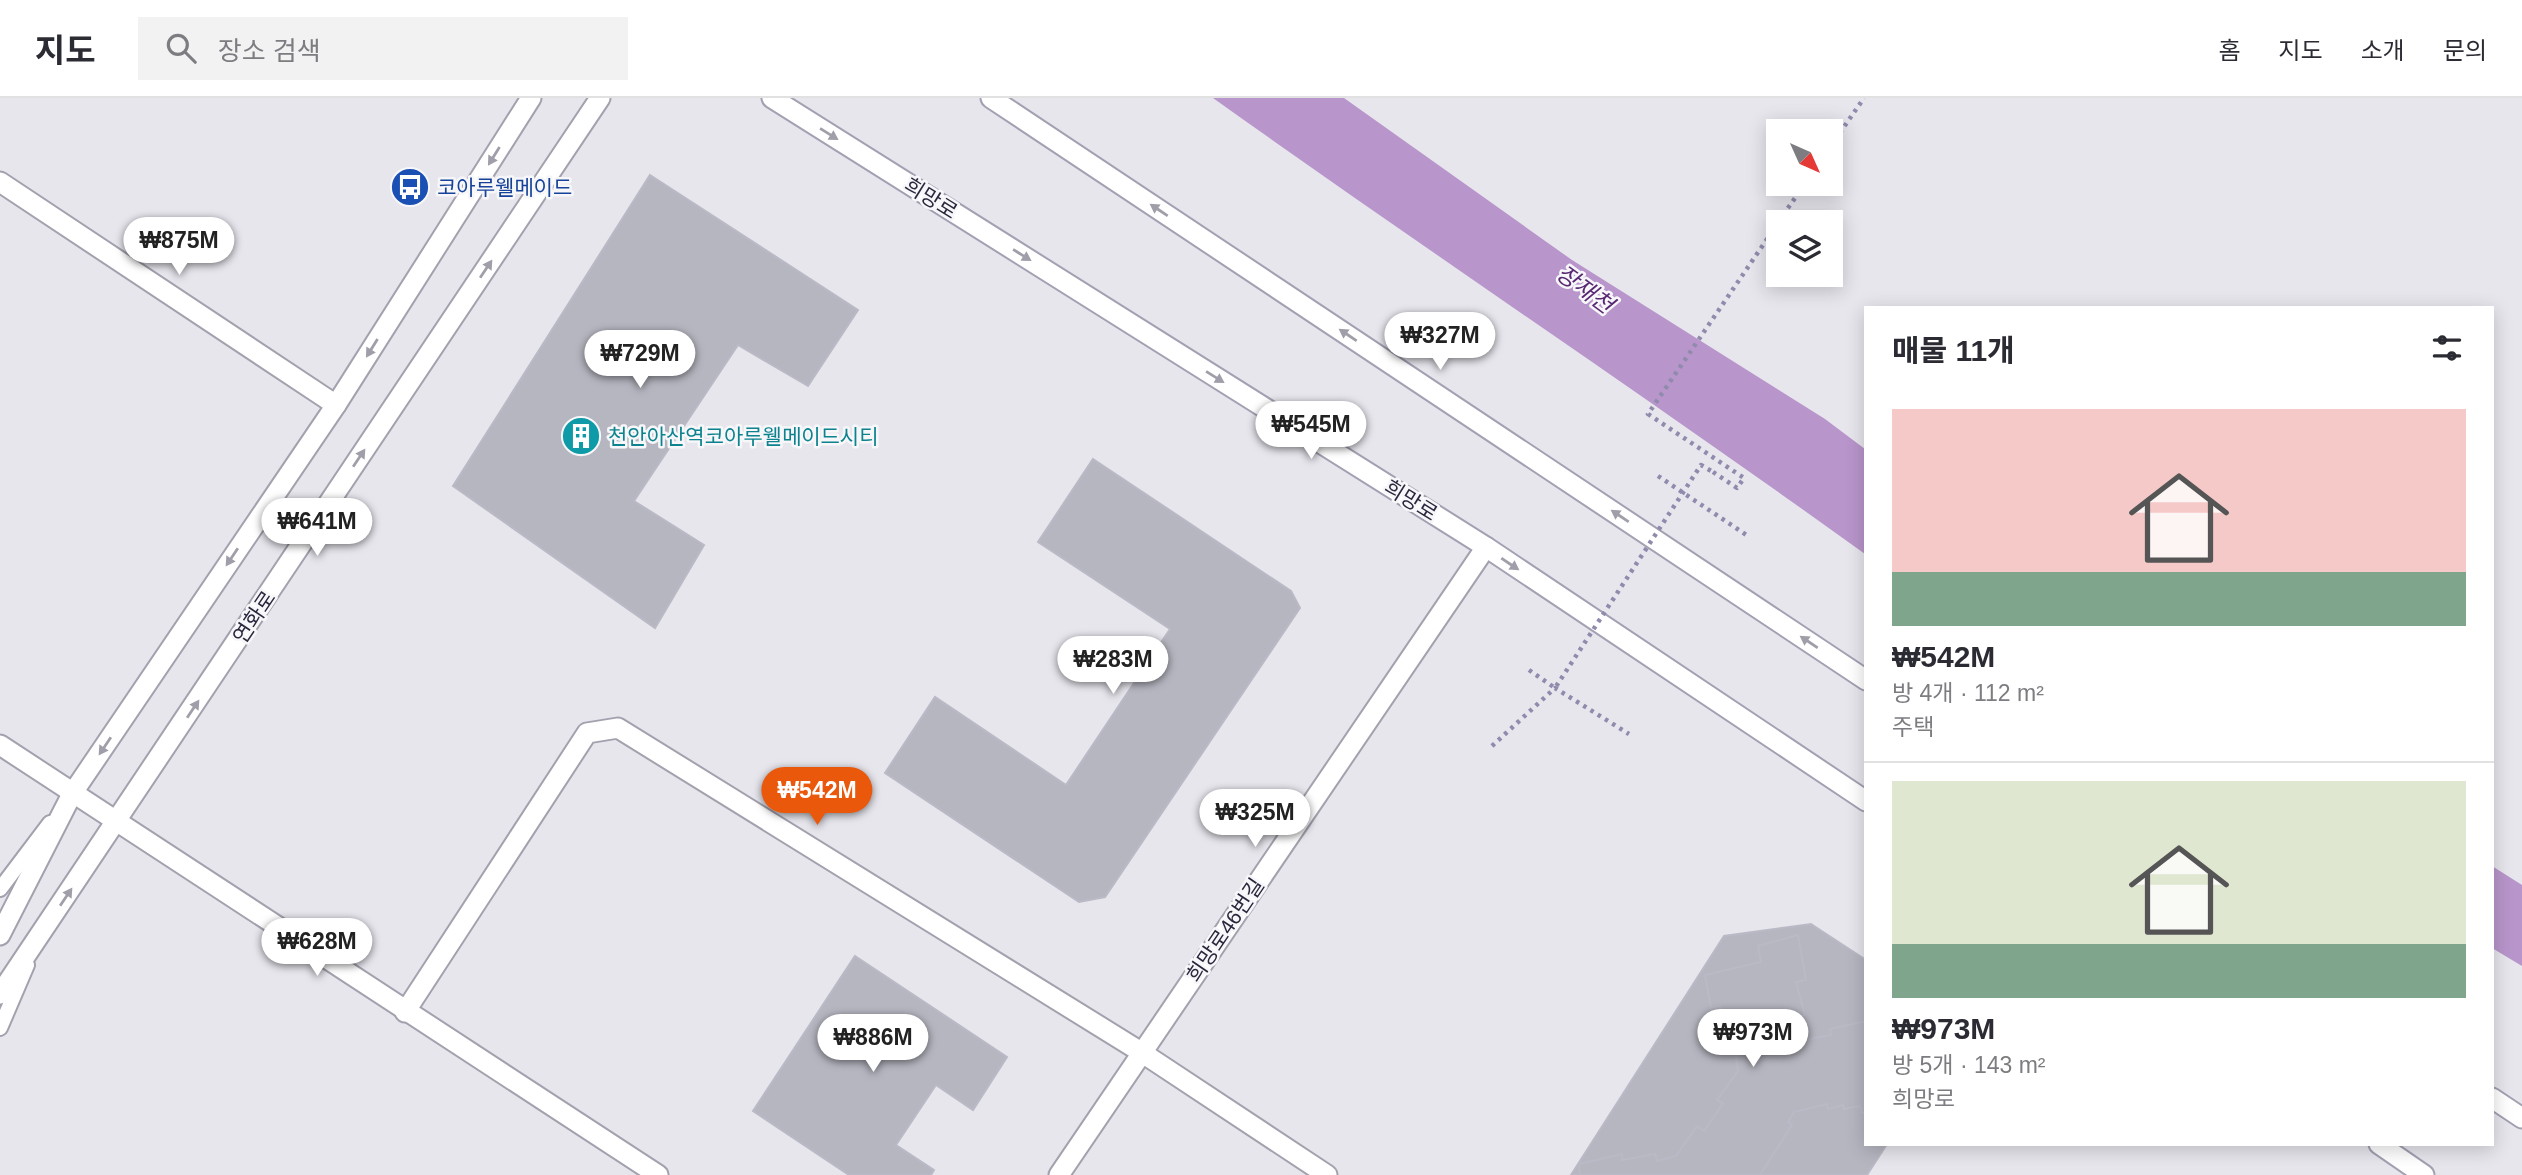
<!DOCTYPE html>
<html lang="ko">
<head>
<meta charset="utf-8">
<style>
	body { margin:0; font-family:Arial,"Noto Sans KR",sans-serif; background:#f2f2f3; color:#2b2b33; height:100vh; display:flex; flex-direction:column; font-size:26px; white-space:nowrap }
	* { box-sizing:border-box; margin:0 }
	p { font-size:23px; color:#7c7c81 }
	.icon { flex:none; width:38px; height:38px; fill:none; stroke:currentColor; stroke-width:2; stroke-linecap:round; stroke-linejoin:round }
	.map { position:relative; flex:1; overflow:hidden }
	.sheet { position:absolute; left:1864px; top:208px; width:630px; height:840px; display:flex; flex-direction:column; background:#fff; border-radius:0px; box-shadow:0 4px 18px #0003 }
	.sheet>* { flex:none }
	.needle { width:46px; rotate:135deg }
	.fabs { position:absolute; left:1766px; top:21px; display:grid; gap:14px }
	.fabs a { display:grid; place-items:center; width:77px; height:77px; border-radius:0px; background:#fff; box-shadow:0 4px 18px #0003; font-size:35px }
	.price { position:absolute; translate:-50% -60px; padding:0 16px; border-radius:24px; background:#fff; color:#222; font-size:23px; line-height:46px; filter:drop-shadow(0 2px 4px #0008) }
	.price::after { content:''; position:absolute; left:50%; top:42px; width:21px; height:16px; margin-left:-10px; background:inherit; clip-path:polygon(0 0,100% 0,50% 100%) }
	.price.selected { background:#ea580c; color:#fff }
	ul { padding:0; list-style:none }
	li { display:grid; align-content:center; gap:14px; height:371px; padding:0 28px }
	li+li { border-top:2px solid #e1e1e2 }
	li span { display:grid; place-items:center; height:217px; border-radius:0px; color:#555 }
	li>.icon { margin-inline-start:auto }
	span .icon { width:126px; height:126px; fill:#fffc; stroke-width:1 }
	li b { font-size:30px }
	h2 { display:flex; justify-content:space-between; align-items:center; height:84px; padding:0 28px; font-size:30px }
	header { display:flex; align-items:center; gap:42px; box-sizing:border-box; height:98px; padding:0 35px; background:#fff; border-bottom:2px solid #e1e1e2 }
	header strong { font-size:33px }
	nav { display:flex; gap:38px; margin-inline-start:auto; font-size:24px }
	.search { width:490px; height:63px; background:#f2f2f3; display:flex; align-items:center; gap:18px; box-sizing:border-box; padding:0 24px; border-radius:0px; color:#7c7c81; font-size:26px }
	.map>svg:first-child { display:block }
	.water { fill:#b895cb }
	.building { fill:#b6b6c1; stroke:#bab9c6; stroke-width:2 }
	.lines { fill:none; stroke-linecap:round; stroke-linejoin:round }
	.service-casing { stroke:#a4a1ae; stroke-width:18 }
	.minor-casing { stroke:#a4a1ae; stroke-width:23 }
	.tertiary-casing { stroke:#a4a1ae; stroke-width:23 }
	.secondary-casing { stroke:#a3a0b2; stroke-width:23 }
	.path { stroke:#908bad; stroke-width:4.5; stroke-dasharray:3.5 5; stroke-linecap:butt }
	.service { stroke:#fff; stroke-width:14 }
	.minor { stroke:#fff; stroke-width:19 }
	.tertiary { stroke:#fff; stroke-width:19 }
	.secondary { stroke:#fff; stroke-width:19 }
	.path-bridge { stroke:#908bad; stroke-width:4.5; stroke-dasharray:3.5 5; stroke-linecap:butt }
	.oneway { fill:#a09ea8 }
	.labels { text-anchor:middle; dominant-baseline:central; stroke-width:5; stroke-linejoin:round; paint-order:stroke }
	.transit-label { font-size:21px; fill:#164399; stroke:#f7f7fa; text-anchor:start }
	.street-label { font-size:21px; fill:#2c273d; stroke:#f7f7fa }
	.culture-label { font-size:21px; fill:#0d838f; stroke:#f7f7fa; text-anchor:start }
	.water-label { font-size:23px; font-style:italic; fill:#592873; stroke:#f7f7fa }
</style>
</head>
<body>
<header>
<strong>지도</strong>
<div class="search"><svg class="icon" aria-label="search" viewBox="0 0 24 24"><circle cx="10" cy="10" r="6"/><path d="M15 15l6 6"/></svg>장소 검색</div>
<nav><a>홈</a><a>지도</a><a>소개</a><a>문의</a></nav>
</header>
<div class="map">
<svg width="2522" height="1077" viewBox="0 0 2522 1077">
	<rect width="100%" height="100%" fill="#e7e6ed"/>
	<g class="water">
		<path d="M1213 0H1344L1572 162 1825 321 1865 351V456C1650 301 1429 154 1213 0Z"/>
		<polygon points="2492,768 2522,787 2522,868 2492,850"/>
	</g>
	<g class="building">
		<polygon points="650,77 858,212 808,288 738,247 634,403 704,447 655,530 453,388"/>
		<polygon points="1093,361 1291,493 1300,510 1105,799 1079,804 885,675 935,599 1066,687 1170,531 1038,444"/>
		<polygon points="1811,826 1866,862 1866,1046 1887,1046 1867,1077 1571,1077 1724,838"/>
		<polygon points="1798,837 1806,882 1796,884 1805,917 1797,919 1804,942 1831,937 1830,931 1866,923 1866,1015 1862,1015 1860,1008 1844,1011 1843,1007 1828,1011 1827,1006 1794,1014 1788,1024 1792,1027 1760,1077 1580,1077 1579,1066 1622,1056 1622,1062 1655,1056 1657,1063 1676,1058 1697,1028 1704,1033 1723,1005 1717,1002 1738,973 1734,947 1726,948 1720,908 1711,910 1705,877 1761,864 1758,848"/>
		<polygon points="855,858 1007,959 973,1012 936,987 896,1047 934,1072 931,1077 849,1077 753,1013"/>
	</g>
	<g class="lines">
		<g class="service-casing">
			<g id="service">
				<polyline points="0,791 50,725"/>
				<polyline points="0,930 27,867"/>
			</g>
		</g>
		<g class="minor-casing">
			<g id="minor">
				<polyline points="0,84 336,307"/>
				<polyline points="405,914 587,635 618,630 1141,954 1327,1077"/>
			</g>
		</g>
		<g class="tertiary-casing">
			<g id="tertiary">
				<polyline points="0,647 658,1077"/>
				<polyline points="0,837 72,696 336,307 531,0"/>
				<polyline points="0,896 600,0"/>
				<polyline points="1059,1077 1486,449"/>
			</g>
		</g>
		<g class="secondary-casing">
			<g id="secondary">
				<polyline points="772,0 1486,449 1866,703"/>
				<polyline points="991,0 1866,582"/>
				<polyline points="2492,1000 2522,1020"/>
				<polyline points="2379,1046 2424,1077"/>
			</g>
		</g>
		<g class="path">
			<polyline points="1830,49 1864,0"/>
			<polyline points="1778,124 1805,86"/>
			<polyline points="1713,374 1737,390 1744,380 1648,316 1778,125"/>
			<polyline points="1658,378 1748,438"/>
			<polyline points="1492,648 1555,590 1629,636"/>
		</g>
		<use href="#service" class="service"/>
		<use href="#minor" class="minor"/>
		<use href="#tertiary" class="tertiary"/>
		<use href="#secondary" class="secondary"/>
		<polyline class="path-bridge" points="1529,572 1555,590 1701,367 1713,374"/>
	</g>
	<defs><path id="oneway-solid" d="M-6-.8H1V-3.2L6.5 0L1 3.2V.8H-6Z" transform="scale(1.75)"/></defs>
	<g class="oneway">
		<use href="#oneway-solid" transform="translate(829 36) rotate(32)"/>
		<use href="#oneway-solid" transform="translate(494 58) rotate(122)"/>
		<use href="#oneway-solid" transform="translate(1159 112) rotate(-146)"/>
		<use href="#oneway-solid" transform="translate(1022 157) rotate(32)"/>
		<use href="#oneway-solid" transform="translate(486 171) rotate(-56)"/>
		<use href="#oneway-solid" transform="translate(1348 237) rotate(-146)"/>
		<use href="#oneway-solid" transform="translate(372 250) rotate(122)"/>
		<use href="#oneway-solid" transform="translate(1215 279) rotate(32)"/>
		<use href="#oneway-solid" transform="translate(359 360) rotate(-56)"/>
		<use href="#oneway-solid" transform="translate(1620 418) rotate(-146)"/>
		<use href="#oneway-solid" transform="translate(232 459) rotate(124)"/>
		<use href="#oneway-solid" transform="translate(1510 466) rotate(34)"/>
		<use href="#oneway-solid" transform="translate(1809 544) rotate(-146)"/>
		<use href="#oneway-solid" transform="translate(193 611) rotate(-56)"/>
		<use href="#oneway-solid" transform="translate(105 648) rotate(124)"/>
		<use href="#oneway-solid" transform="translate(66 799) rotate(-56)"/>
	</g>
	<defs>
		<g id="bus-disc" transform="scale(2.0125)"><circle r="9.5" fill="#1a4fb4" stroke="#f7f7fa"/><path d="M-5-6H5V4H4V6H2V4H-2V6H-4V4H-5ZM-3.5-4V0h7V-4ZM-3.5 1.2v1.5H-2V1.2ZM2 1.2v1.5H3.5V1.2Z" fill="#fff"/></g>
		<g id="building-disc" transform="scale(2.0125)"><circle r="9.5" fill="#0f9aa8" stroke="#f7f7fa"/><path d="M-4-6H4V6H1V3H-1V6H-4ZM-2.5-4.3h1.7v1.8h-1.7ZM.8-4.3h1.7v1.8H.8ZM-2.5-1h1.7V.8h-1.7ZM.8-1h1.7V.8H.8Z" fill="#fff"/></g>
	</defs>
	<g fill-rule="evenodd">
		<use href="#bus-disc" x="410" y="89"/>
		<use href="#building-disc" x="581" y="338"/>
	</g>
	<g class="labels">
		<g class="transit-label">
			<text x="437" y="89">코아루웰메이드</text>
		</g>
		<g class="street-label">
			<text transform="translate(931 100) rotate(32)">희망로</text>
			<text transform="translate(1411 402) rotate(32)">희망로</text>
			<text transform="translate(254 519) rotate(-56)">연화로</text>
			<text transform="translate(1225 832) rotate(-56)">희망로46번길</text>
		</g>
		<g class="culture-label">
			<text x="608" y="338">천안아산역코아루웰메이드시티</text>
		</g>
		<g class="water-label">
			<text transform="translate(1585 191) rotate(36)">장재천</text>
		</g>
	</g>
</svg>
<div class="fabs">
<a><svg class="needle" viewBox="-14 -14 28 28"><path d="M0-13l5 13h-10z" fill="#e53935"/><path d="M0 13l5-13h-10z" fill="#7c7c81"/></svg></a>
<a><svg class="icon" aria-label="layers" viewBox="0 0 24 24"><path d="M12 4l9 5-9 5-9-5zM3 14l9 5 9-5"/></svg></a>
</div>
<b class="price" style="left:179px;top:179px">₩875M</b>
<b class="price" style="left:1440px;top:274px">₩327M</b>
<b class="price" style="left:640px;top:292px">₩729M</b>
<b class="price" style="left:1311px;top:363px">₩545M</b>
<b class="price" style="left:317px;top:460px">₩641M</b>
<b class="price" style="left:1113px;top:598px">₩283M</b>
<b class="price selected" style="left:817px;top:729px">₩542M</b>
<b class="price" style="left:1255px;top:751px">₩325M</b>
<b class="price" style="left:317px;top:880px">₩628M</b>
<b class="price" style="left:1753px;top:971px">₩973M</b>
<b class="price" style="left:873px;top:976px">₩886M</b>
<section class="sheet">
<h2>매물 11개<svg class="icon" aria-label="filters" viewBox="0 0 24 24"><path d="M4 7h16M4 17h16"/><circle cx="9" cy="7" r="2"/><circle cx="15" cy="17" r="2"/></svg></h2>
<ul>
<li><span style="background:linear-gradient(#f6c9c9 75%,#7fa58c 0)"><svg class="icon" aria-label="home" viewBox="0 0 24 24"><path d="M3 11l9-7 9 7M6 9v11h12V9"/></svg></span><div><b>₩542M</b><p>방 4개 · 112 m²</p><p>주택</p></div></li>
<li><span style="background:linear-gradient(#dfe7d0 75%,#7fa58c 0)"><svg class="icon" aria-label="home" viewBox="0 0 24 24"><path d="M3 11l9-7 9 7M6 9v11h12V9"/></svg></span><div><b>₩973M</b><p>방 5개 · 143 m²</p><p>희망로</p></div></li>
</ul>
</section>
</div>
</body>
</html>
